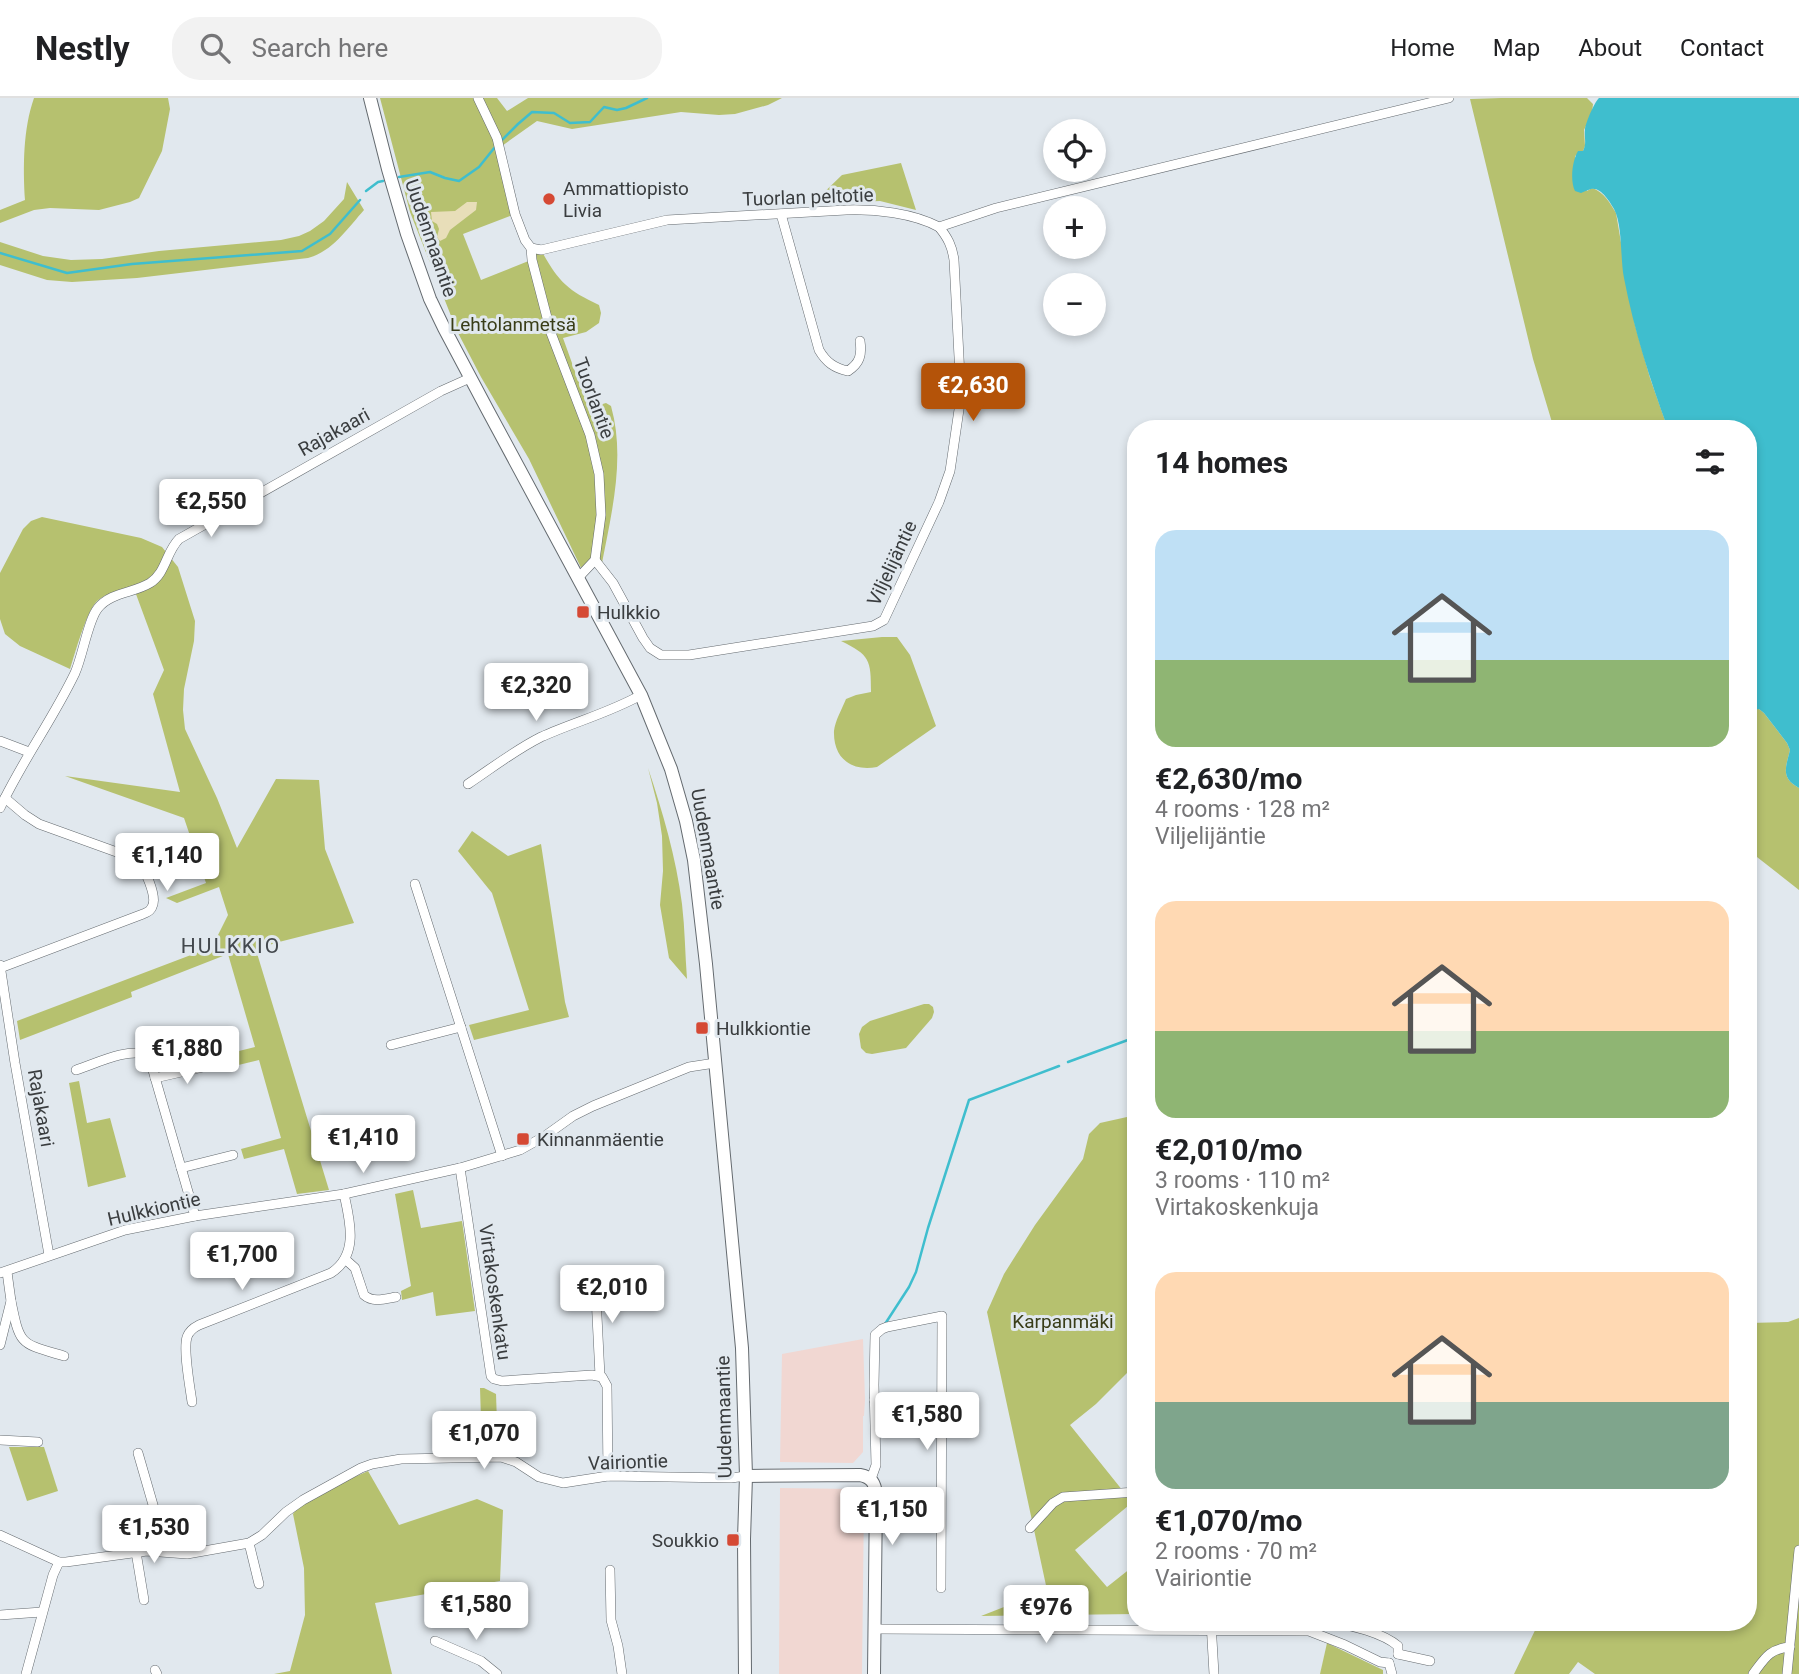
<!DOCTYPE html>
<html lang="en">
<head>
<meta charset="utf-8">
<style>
	body { margin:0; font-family:Roboto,sans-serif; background:#f2f2f2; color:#202124; height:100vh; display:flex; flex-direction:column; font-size:26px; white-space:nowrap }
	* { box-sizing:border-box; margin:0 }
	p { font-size:23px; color:#757577 }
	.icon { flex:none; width:38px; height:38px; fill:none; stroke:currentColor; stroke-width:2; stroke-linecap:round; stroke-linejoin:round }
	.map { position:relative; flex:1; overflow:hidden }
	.details { position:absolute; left:1127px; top:322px; width:630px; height:1211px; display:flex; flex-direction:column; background:#fff; border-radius:28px; box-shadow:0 4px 10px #0003 }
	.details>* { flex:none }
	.tools { position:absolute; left:1043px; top:21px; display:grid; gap:14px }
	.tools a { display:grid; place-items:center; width:63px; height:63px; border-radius:50%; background:#fff; box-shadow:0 4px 10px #0003; font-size:35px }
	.price { position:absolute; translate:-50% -60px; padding:0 16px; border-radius:7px; background:#fff; color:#222; font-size:23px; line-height:46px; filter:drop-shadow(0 2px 4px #0008) }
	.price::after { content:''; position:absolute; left:50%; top:42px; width:21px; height:16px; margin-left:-10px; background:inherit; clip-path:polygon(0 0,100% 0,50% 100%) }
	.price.current { background:#b45309; color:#fff }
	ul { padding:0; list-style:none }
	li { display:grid; align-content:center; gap:14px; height:371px; padding:0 28px }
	li span { display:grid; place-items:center; height:217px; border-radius:21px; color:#555 }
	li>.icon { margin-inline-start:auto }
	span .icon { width:126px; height:126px; fill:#fffc; stroke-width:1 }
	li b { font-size:30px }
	h2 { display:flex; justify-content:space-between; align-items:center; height:84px; padding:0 28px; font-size:30px }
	header { display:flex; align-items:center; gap:42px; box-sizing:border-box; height:98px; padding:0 35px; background:#fff; border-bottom:2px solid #e0e0e0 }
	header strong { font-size:33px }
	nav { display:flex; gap:38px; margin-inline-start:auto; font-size:24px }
	.search { width:490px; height:63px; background:#f2f2f2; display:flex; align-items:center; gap:18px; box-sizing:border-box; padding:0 24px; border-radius:28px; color:#757577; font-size:26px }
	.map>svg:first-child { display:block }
	.industrial { fill:#f1d7d2 }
	.green { fill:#b6c16f }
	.sand { fill:#e8deb9 }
	.water { fill:#3fbece }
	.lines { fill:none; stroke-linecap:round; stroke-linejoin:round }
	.stream { stroke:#3fbece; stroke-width:2.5 }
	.street-casing { stroke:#646a6f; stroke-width:10 }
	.secondary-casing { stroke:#646a6f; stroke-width:14 }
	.street { stroke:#fff; stroke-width:9 }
	.secondary { stroke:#fff; stroke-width:12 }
	.poi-dot { fill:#d54934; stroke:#e1e8ee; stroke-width:2.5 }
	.labels { text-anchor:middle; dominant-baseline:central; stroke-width:6; stroke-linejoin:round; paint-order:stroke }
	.poi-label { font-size:19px; fill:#3a3d3f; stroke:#e1e8ee; text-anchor:start }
	.street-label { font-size:19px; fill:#3a3d3f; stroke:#e1e8ee }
	.park-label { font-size:19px; fill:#393d19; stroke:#e1e8ee }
	.neighbourhood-label { font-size:21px; letter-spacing:2px; fill:#43484d; stroke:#e1e8ee }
</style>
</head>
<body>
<header>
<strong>Nestly</strong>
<div class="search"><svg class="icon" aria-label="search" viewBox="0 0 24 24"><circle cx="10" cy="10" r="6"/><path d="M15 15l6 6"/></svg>Search here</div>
<nav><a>Home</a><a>Map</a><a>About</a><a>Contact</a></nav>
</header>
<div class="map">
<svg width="1799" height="1576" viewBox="0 0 1799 1576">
	<rect width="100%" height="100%" fill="#e1e8ee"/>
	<g class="industrial">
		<polygon points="863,1241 865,1302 864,1318 863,1318 863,1354 853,1365 780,1364 782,1256"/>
		<polygon points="780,1390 853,1391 864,1401 862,1576 779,1576"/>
	</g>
	<g class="green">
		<path d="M34 0H168L170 11 162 53 139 100 130 104 99 112 50 110 34 112 0 125V112L25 102C23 69 23 31 34 0Z"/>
		<path d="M380 0H478L480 2 483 0H497L507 13 528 0H782L768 7 735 16 719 17 681 14 572 31 537 23 499 50 515 116 463 136 481 182 531 162V150L541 152C558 183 567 192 599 207L601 215 599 225 586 234 563 240 577 279 590 306 596 308 606 305 611 308C626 361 611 417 601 470L595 462 583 474 529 361 481 279 457 233 410 114Z"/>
		<path d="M1501 0H1587L1593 6 1592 15 1584 32 1585 48 1583 53 1575 58V66L1587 93 1592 90C1604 94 1610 105 1616 115L1635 227 1650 280 1668 331H1554L1533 261 1470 1Z"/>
		<polygon points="901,65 916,112 880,103 812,106 842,77"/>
		<path d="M347 84 364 112C348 130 332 154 308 160L137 180 72 184 47 182 0 167V144L43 158 71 162 102 161 159 153 281 142 299 138 310 133 324 123 344 101Z"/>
		<path d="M42 419 141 440 162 449 178 469 195 523 194 543 184 591 183 612 185 631 217 700 237 750 276 681 319 682 325 751 354 825 275 845 256 852 329 1092 297 1096 284 1051 244 1061 241 1051 281 1040 259 962 226 970 223 957 255 949 228 856 131 894 132 899 20 942 17 923 212 849 228 817 219 789 177 805 166 800 206 785 184 720 65 678 180 694 153 596 164 572 133 488C122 492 106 495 97 503 86 514 75 556 70 571L20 548 5 536 0 521V475L23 431 31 423Z"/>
		<path d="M882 539H897L910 557 936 628 877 669C851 674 833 660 834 633 835 623 842 611 846 601L856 597 871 594C871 562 870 557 841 543Z"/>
		<path d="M1755 611H1759L1764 615 1787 645 1790 652C1786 669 1780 680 1799 690V792L1748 752V613Z"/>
		<path d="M648 670C663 715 676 759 682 806 685 831 685 856 687 881L669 860 660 807 663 773 662 738 657 705Z"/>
		<polygon points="472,733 508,758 541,746 565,904 569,919 474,942 469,927 529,912 492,795 458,753"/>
		<polygon points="924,906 929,906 933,909 934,914 932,920 906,950 872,956 866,955 861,950 859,936 862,929 870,923"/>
		<polygon points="79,983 87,1025 110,1020 126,1079 88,1089 69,985"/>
		<polygon points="1136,1017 1136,1266 1096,1306 1070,1327 1123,1393 1134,1403 1075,1452 1107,1489 1136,1466 1136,1516 981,1518 1047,1492 987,1214 1004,1176 1035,1127 1083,1061 1089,1036 1100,1025"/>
		<polygon points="413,1092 421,1130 462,1123 475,1213 436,1218 433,1194 402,1202 401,1193 411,1188 395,1096"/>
		<polygon points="1799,1220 1799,1576 1595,1576 1578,1564 1569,1576 1514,1576 1539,1524 1748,1524 1748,1225 1788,1224"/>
		<polygon points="480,1290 484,1290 496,1296 498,1353 482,1353"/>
		<polygon points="9,1349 44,1349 58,1393 27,1403"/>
		<path d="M368 1373 399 1427 477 1401 503 1412 500 1483 375 1505 392 1576H274L290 1573 305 1517 304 1470 293 1416C307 1396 346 1383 368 1373Z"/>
		<polygon points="1327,1545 1383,1572 1383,1576 1320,1576"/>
	</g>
	<polygon class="sand" points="467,104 477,104 476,112 450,132 446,140 440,143 437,139 439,131 437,126 432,123 431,114 455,113"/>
	<path class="water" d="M1599 0H1799V690C1780 680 1786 669 1790 652L1787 645 1764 615 1759 611 1748 613V331H1668C1650 282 1634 232 1624 180 1620 161 1623 128 1614 111 1610 104 1601 89 1591 91 1587 92 1584 94 1581 95L1575 93C1570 83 1572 63 1578 53H1583C1587 45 1584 39 1585 31 1586 24 1594 5 1599 0Z"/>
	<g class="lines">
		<g class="stream">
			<polyline points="500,44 518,26 532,14 554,15 570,25 590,24 604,9 617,12 626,10 647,0"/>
			<polyline points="399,79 430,74 445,80 459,83 479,69 495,49"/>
			<polyline points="366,93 378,84 383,83"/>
			<polyline points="0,155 67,175 132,166 302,153 330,136 360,102"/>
			<polyline points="1068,964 1136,939"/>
			<polyline points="885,1226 909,1189 916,1174 928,1130 969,1002 1059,968"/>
		</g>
		<g class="street-casing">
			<g id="street">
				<polyline points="478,0 497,40 515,116 525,142 531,150 532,162 551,235 590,337 599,376 601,417 595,462 578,480"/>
				<path d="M781 116 819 252C826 264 834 270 848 273 860 265 862 257 860 243"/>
				<path d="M531 150 541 152 667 122 846 112C875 111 913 115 939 129L996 110 1449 0"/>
				<path d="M595 462 613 485 643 540 650 550 661 557H689L873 528 884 522 939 404 950 373 961 298 954 162C952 148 948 140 939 129"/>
				<polyline points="0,643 29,654"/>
				<path d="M468 686C492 670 515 652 541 639 574 624 609 615 641 597"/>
				<path d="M0 710C22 663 53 621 75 575 83 557 88 522 98 510 111 494 134 495 150 485 166 475 166 454 179 441L441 293 470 280"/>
				<polyline points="415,786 502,1058"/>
				<polyline points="0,867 15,965 49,1157"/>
				<path d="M0 870 143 816C147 814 150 814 152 809 158 799 144 768 136 761L39 726 25 717 5 700"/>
				<polyline points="391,947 461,929"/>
				<path d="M76 972C95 966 128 949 147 957L152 969 195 1118"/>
				<polyline points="155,980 212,967"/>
				<polyline points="181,1070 233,1057"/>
				<polyline points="460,1070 491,1278 494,1281 502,1283 592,1277 602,1279 607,1288 608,1378"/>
				<path d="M345 1161 355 1170 364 1197C373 1205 385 1201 396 1199"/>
				<polyline points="0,1175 125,1132 195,1118 344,1096 460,1070 520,1052 545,1038 573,1018 593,1008 689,969 715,965"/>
				<polyline points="595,1178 600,1278"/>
				<path d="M11 1203C20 1248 20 1245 64 1258"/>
				<polyline points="0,1247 11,1203 7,1174"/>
				<polyline points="874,1302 942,1301"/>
				<path d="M192 1304C190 1289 183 1252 187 1239 189 1233 193 1230 199 1227L331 1175C359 1157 350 1123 344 1096"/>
				<polyline points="0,1342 38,1344"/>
				<polyline points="138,1355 160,1431 160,1438 158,1453"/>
				<polyline points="871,1381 876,1367 874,1287 875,1237 882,1231 887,1229 942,1218 941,1490"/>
				<polyline points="1030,1430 1053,1405 1063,1399 1136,1394"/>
				<polyline points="0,1437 59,1464 66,1464 147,1453 187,1456 249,1445 262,1437 286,1414 303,1402 361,1370 372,1366 401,1361 501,1359 516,1364 539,1379 563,1385 608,1378 731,1380 746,1378"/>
				<polyline points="249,1445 259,1486"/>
				<polyline points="136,1454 144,1502"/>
				<polyline points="610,1472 611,1522 618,1548 622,1576"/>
				<polyline points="0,1517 42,1514"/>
				<polyline points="1211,1524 1214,1576"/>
				<path d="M1331 1524C1351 1527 1383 1535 1398 1548V1556"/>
				<polyline points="875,1531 1309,1533 1345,1547 1380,1564 1389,1565"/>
				<polyline points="435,1543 481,1563 497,1576"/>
				<polyline points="1398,1556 1430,1563"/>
				<polyline points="1389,1565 1392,1576"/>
				<polyline points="155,1572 157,1576"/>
				<polyline points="26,1576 53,1477 59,1464"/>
				<path d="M1753 1576C1765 1560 1769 1551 1790 1549"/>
				<polyline points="1787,1576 1799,1452"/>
			</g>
		</g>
		<g class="secondary-casing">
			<g id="secondary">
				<polyline points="370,0 388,71 407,136 430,201 444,230 487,311 641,597 671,671 686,723 694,762 706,866 742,1250 746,1378 744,1441 745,1576"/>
				<path d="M746 1378 860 1377C872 1379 875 1386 876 1396L874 1576"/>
			</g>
		</g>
		<use href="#street" class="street"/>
		<use href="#secondary" class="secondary"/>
	</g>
	<g class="poi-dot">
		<circle cx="549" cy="101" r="7"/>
		<rect x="576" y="507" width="14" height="14" rx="3.5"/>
		<rect x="695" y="923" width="14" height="14" rx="3.5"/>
		<rect x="516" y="1034" width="14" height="14" rx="3.5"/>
		<rect x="726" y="1435" width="14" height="14" rx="3.5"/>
	</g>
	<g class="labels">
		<g class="poi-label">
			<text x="563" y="90">Ammattiopisto<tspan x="563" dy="22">Livia</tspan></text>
			<text x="597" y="514">Hulkkio</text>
			<text x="716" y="930">Hulkkiontie</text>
			<text x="537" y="1041">Kinnanmäentie</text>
			<text x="719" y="1442" text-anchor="end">Soukkio</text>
		</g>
		<g class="street-label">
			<text transform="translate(808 99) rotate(-2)">Tuorlan peltotie</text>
			<text transform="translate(431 140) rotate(71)">Uudenmaantie</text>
			<text transform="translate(594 300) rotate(70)">Tuorlantie</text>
			<text transform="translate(334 334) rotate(-29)">Rajakaari</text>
			<text transform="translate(892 465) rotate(-65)">Viljelijäntie</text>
			<text transform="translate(708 751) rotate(80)">Uudenmaantie</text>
			<text transform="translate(41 1010) rotate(80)">Rajakaari</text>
			<text transform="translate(154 1111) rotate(-13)">Hulkkiontie</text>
			<text transform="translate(495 1194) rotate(82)">Virtakoskenkatu</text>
			<text transform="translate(724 1319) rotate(-91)">Uudenmaantie</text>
			<text transform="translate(628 1364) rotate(-2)">Vairiontie</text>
		</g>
		<g class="park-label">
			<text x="513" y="226">Lehtolanmetsä</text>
			<text x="1063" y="1223">Karpanmäki</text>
		</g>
		<g class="neighbourhood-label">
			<text x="231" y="848">HULKKIO</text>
		</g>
	</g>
</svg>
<div class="tools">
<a><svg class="icon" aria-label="locate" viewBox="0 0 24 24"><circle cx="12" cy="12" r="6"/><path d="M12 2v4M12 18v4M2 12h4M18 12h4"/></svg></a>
<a>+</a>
<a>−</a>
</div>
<b class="price current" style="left:973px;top:325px">€2,630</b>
<b class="price" style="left:211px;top:441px">€2,550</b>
<b class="price" style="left:536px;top:625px">€2,320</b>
<b class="price" style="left:167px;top:795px">€1,140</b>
<b class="price" style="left:187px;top:988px">€1,880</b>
<b class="price" style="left:363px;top:1077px">€1,410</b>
<b class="price" style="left:242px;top:1194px">€1,700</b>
<b class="price" style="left:612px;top:1227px">€2,010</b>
<b class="price" style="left:927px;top:1354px">€1,580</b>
<b class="price" style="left:484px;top:1373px">€1,070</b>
<b class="price" style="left:892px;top:1449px">€1,150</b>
<b class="price" style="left:154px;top:1467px">€1,530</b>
<b class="price" style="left:476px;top:1544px">€1,580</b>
<b class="price" style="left:1046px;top:1547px">€976</b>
<section class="details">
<h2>14 homes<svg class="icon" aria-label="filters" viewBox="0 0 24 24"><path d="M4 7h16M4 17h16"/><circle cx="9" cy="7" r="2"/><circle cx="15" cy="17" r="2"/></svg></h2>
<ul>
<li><span style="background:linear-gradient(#bfe0f5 60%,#8fb573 0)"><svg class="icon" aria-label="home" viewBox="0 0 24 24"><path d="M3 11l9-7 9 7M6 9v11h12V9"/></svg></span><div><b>€2,630/mo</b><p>4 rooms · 128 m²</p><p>Viljelijäntie</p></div></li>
<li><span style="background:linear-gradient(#ffd9b3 60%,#8fb573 0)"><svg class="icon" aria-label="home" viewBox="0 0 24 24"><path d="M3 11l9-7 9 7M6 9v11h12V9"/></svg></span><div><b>€2,010/mo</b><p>3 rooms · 110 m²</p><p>Virtakoskenkuja</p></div></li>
<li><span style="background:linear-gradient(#ffd9b3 60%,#7fa58c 0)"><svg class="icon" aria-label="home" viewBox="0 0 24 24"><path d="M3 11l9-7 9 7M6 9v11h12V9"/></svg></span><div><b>€1,070/mo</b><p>2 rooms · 70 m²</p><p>Vairiontie</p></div></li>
</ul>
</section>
</div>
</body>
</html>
